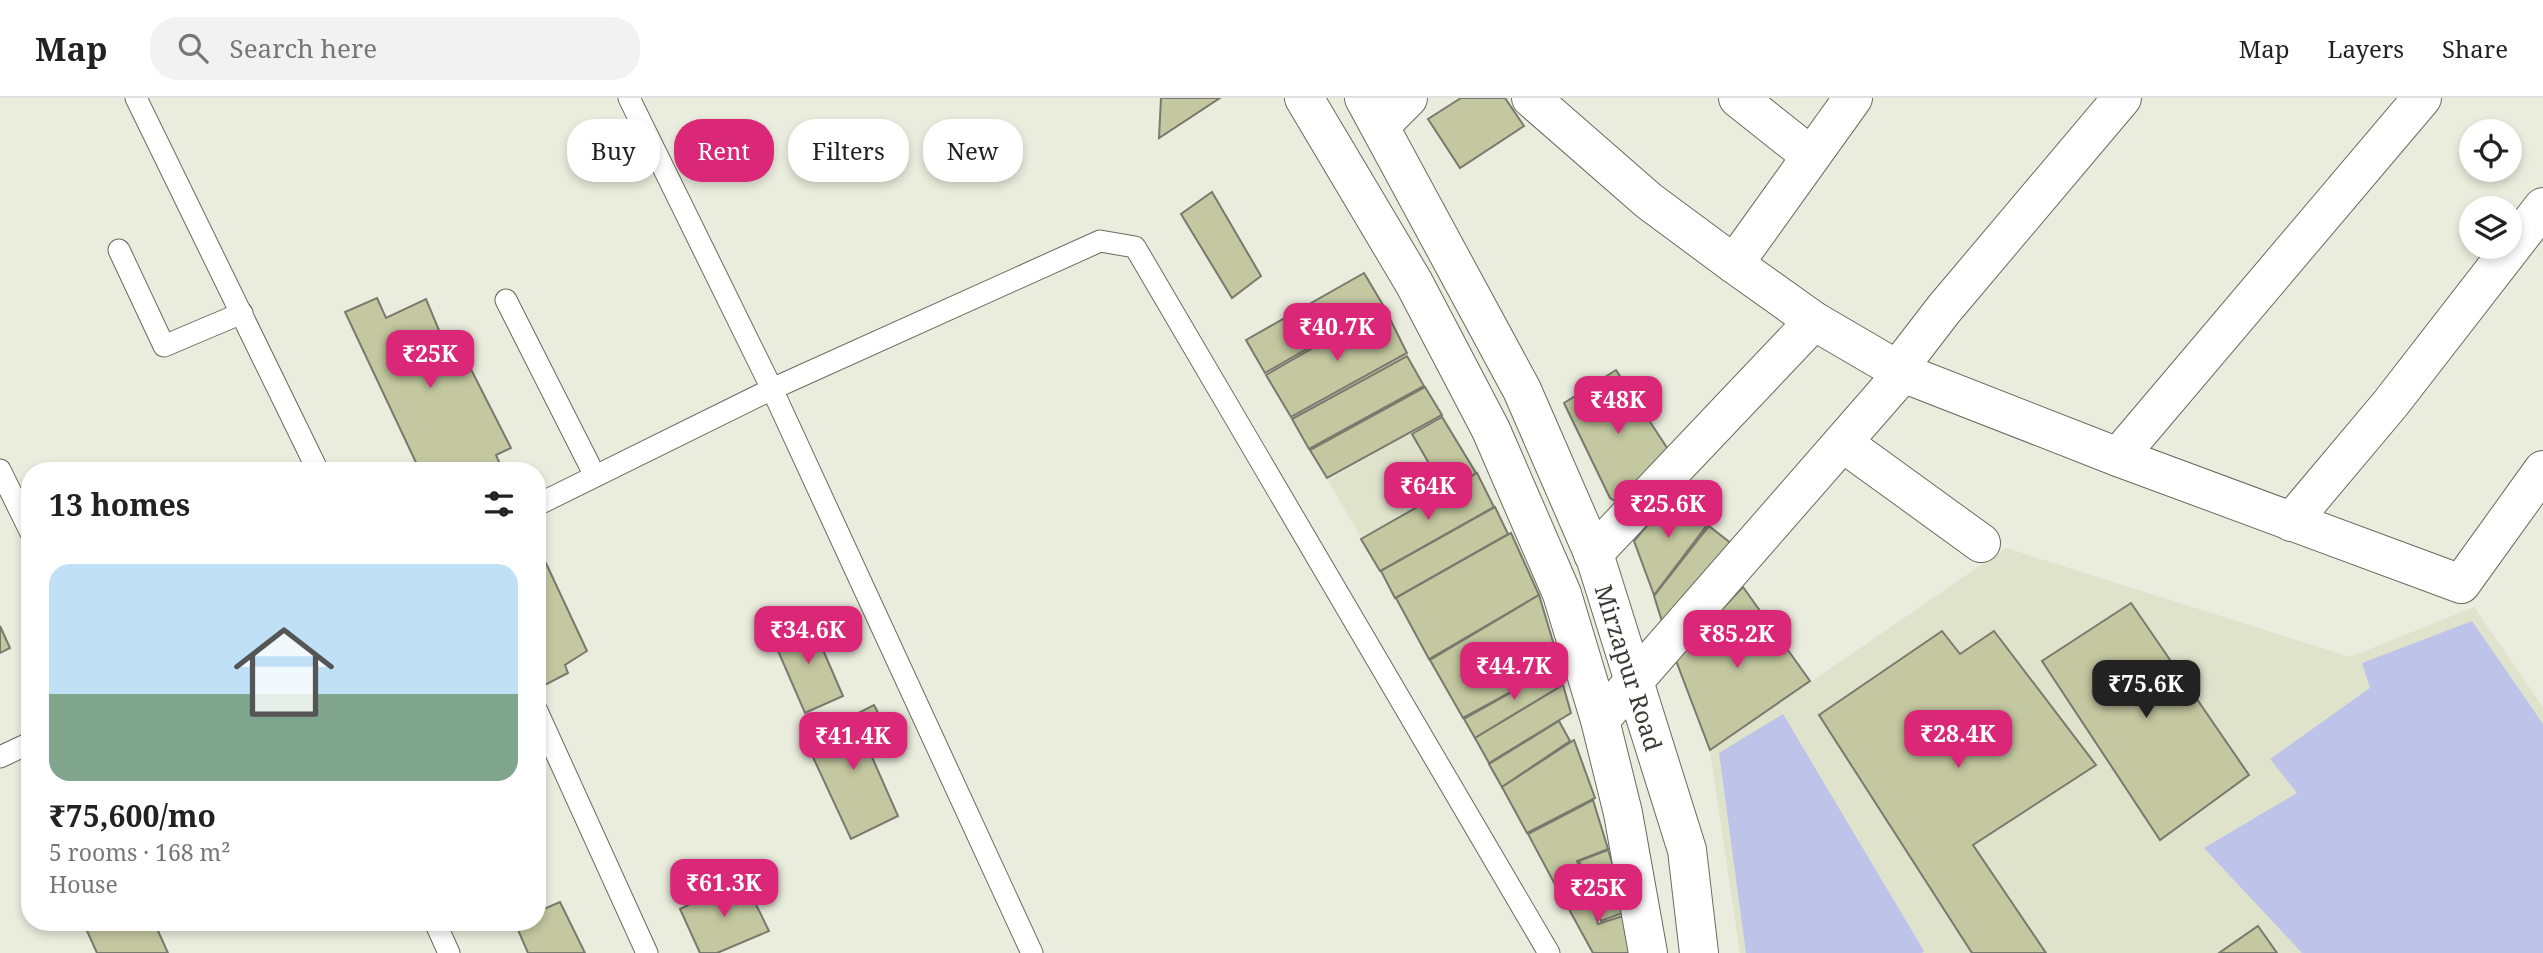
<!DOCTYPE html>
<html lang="en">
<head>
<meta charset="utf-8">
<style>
	body { margin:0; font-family:"Noto Serif",serif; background:#f2f2f2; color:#222; height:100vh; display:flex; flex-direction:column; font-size:26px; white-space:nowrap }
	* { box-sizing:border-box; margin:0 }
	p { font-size:23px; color:#767676 }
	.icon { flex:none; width:38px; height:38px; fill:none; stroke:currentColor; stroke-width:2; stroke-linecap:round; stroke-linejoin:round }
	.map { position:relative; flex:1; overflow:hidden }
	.panel { position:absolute; left:21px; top:364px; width:525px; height:469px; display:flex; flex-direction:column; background:#fff; border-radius:28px; box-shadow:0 4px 10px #0003 }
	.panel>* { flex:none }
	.guide { position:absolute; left:567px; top:21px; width:665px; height:63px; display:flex; gap:14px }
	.fabs { position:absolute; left:2459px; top:21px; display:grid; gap:14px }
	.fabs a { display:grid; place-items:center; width:63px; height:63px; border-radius:50%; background:#fff; box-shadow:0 4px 10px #0003; font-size:35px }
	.price { position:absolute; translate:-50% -60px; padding:0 16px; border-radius:14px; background:#db2777; color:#fff; font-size:23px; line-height:46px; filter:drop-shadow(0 2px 4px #0008) }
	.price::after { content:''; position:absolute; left:50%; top:42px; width:21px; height:16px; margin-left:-10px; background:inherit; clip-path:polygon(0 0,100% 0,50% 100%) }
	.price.selected { background:#222; color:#fff }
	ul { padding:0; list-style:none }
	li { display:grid; align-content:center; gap:14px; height:371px; padding:0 28px }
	li span { display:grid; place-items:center; height:217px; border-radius:21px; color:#555 }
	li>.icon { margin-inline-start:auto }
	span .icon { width:126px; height:126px; fill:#fffc; stroke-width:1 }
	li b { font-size:30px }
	h2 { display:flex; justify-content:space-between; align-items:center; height:84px; padding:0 28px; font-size:30px }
	.chip { padding:0 24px; border-radius:28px; background:#fff; box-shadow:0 4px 10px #0003; font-size:24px; line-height:63px }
	.chip.selected { background:#db2777; color:#fff }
	header { display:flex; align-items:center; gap:42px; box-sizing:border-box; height:98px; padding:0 35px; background:#fff; border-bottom:2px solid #e0e0e0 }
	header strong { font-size:33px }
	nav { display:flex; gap:38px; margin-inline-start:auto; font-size:24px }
	.search { width:490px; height:63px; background:#f2f2f2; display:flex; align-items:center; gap:18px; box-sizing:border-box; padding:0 24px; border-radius:28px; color:#767676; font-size:26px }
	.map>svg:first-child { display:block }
	.built { fill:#e0e3cc }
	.green { fill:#bec3ea }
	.building { fill:#c3c8a0; stroke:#787a6d; stroke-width:2 }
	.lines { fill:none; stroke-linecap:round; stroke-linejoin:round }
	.lane-casing { stroke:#696b5e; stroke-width:23 }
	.street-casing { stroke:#696b5e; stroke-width:40 }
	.highway-casing { stroke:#696b5e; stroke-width:40 }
	.lane { stroke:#fff; stroke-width:21 }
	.street { stroke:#fff; stroke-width:38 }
	.highway { stroke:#fff; stroke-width:38 }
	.labels { text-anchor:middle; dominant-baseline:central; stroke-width:6; stroke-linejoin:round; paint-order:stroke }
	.street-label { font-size:24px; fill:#3a3b35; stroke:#f8faea }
</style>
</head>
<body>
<header>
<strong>Map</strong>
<div class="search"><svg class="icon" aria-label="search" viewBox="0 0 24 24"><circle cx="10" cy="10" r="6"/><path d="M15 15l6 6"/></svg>Search here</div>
<nav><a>Map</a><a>Layers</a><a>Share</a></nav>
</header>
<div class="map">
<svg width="2543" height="855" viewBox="0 0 2543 855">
	<rect width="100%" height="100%" fill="#eaecdd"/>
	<g class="built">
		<polygon points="1443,317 1477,375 1361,440 1328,382"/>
		<polygon points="2006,450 2350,559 2474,509 2543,609 2543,855 1740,855 1710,653"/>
	</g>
	<g class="green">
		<polygon points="2472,523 2543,626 2543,855 2302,855 2204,750 2297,695 2270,661 2370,590 2362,565"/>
		<polygon points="1783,616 1924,853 1922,855 1746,855 1719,655"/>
	</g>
	<g class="building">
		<polygon points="1161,0 1220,0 1159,40"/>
		<polygon points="1461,0 1505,0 1524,28 1460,70 1428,21"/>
		<polygon points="1212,94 1261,178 1232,200 1181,116"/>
		<polygon points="1364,175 1383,207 1265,275 1246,242"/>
		<polygon points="377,200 386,220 426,201 443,242 454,238 511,350 496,357 503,373 420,373 345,214"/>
		<polygon points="1384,209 1407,255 1291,319 1266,277"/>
		<polygon points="1407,258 1424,288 1309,351 1292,321"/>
		<polygon points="1616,272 1675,362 1617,404 1610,400 1564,305"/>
		<polygon points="1425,289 1442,317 1327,380 1310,352"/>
		<polygon points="1442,319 1476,375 1429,402 1423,390 1438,381 1412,336"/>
		<polygon points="1477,375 1494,409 1380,473 1361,441"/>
		<polygon points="1674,396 1707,427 1654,497 1634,443"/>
		<polygon points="1495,409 1508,436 1395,500 1381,473"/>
		<polygon points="1709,428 1742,454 1667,539 1654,498"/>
		<polygon points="1511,435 1539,497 1429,561 1396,500"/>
		<polygon points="537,446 587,553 565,567 568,575 543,588 537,580"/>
		<polygon points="1743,489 1810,583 1710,652 1675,560"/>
		<polygon points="1539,497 1560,567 1463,620 1430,562"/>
		<polygon points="2131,505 2249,677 2160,742 2042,563"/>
		<polygon points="810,522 843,598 805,615 772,539"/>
		<polygon points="0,528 10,550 0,555"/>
		<polygon points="1942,533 1960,556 1994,533 2096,667 1973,747 2046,855 1972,855 1819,617"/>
		<polygon points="1560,567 1563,587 1475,640 1464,621"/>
		<polygon points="1563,587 1571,615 1489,665 1475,640"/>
		<polygon points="874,607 886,630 864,641 898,718 851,741 805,642"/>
		<polygon points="1559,623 1570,643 1502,689 1489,666"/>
		<polygon points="1574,642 1595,700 1527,735 1502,689"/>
		<polygon points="1593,702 1608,751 1577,763 1584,782 1559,794 1528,736"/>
		<polygon points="1608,752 1628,813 1601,823 1579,763"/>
		<polygon points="743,780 769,833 717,855 700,855 680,811"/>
		<polygon points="1584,784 1598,826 1629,816 1634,855 1593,855 1560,795"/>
		<polygon points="560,804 585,855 528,855 515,825 537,824 537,814"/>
		<polygon points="83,824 154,824 168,855 97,855"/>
		<polygon points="2258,828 2277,855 2219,855"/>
	</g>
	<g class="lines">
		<g class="lane-casing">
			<g id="lane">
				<polyline points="136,0 318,373"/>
				<polyline points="629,0 772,291 1032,855"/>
				<polyline points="119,152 164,248 242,215"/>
				<polyline points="506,202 595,378"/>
				<polyline points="0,372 30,433"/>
				<polyline points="537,407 772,291 1100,143 1135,149 1549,855"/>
				<polyline points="537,613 647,855"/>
				<polyline points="0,659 30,645"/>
				<polyline points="435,824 449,855"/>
			</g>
		</g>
		<g class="street-casing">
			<g id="street">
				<polyline points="1531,0 1649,103 1734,166 1814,223 1903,275 2118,359 2461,486 2543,372"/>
				<polyline points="1738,0 1811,58"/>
				<polyline points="1381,27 1408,0"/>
				<polyline points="1734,166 1853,0"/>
				<polyline points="1897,272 1944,211 2122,0"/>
				<polyline points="1843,345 1981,445"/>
				<polyline points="2118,359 2422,0"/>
				<polyline points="2291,424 2391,305 2543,109"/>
				<polyline points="1593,456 1814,223"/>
				<polyline points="1600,622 1903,275"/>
			</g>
		</g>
		<g class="highway-casing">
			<g id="highway">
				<polyline points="1304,0 1414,185 1491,332 1562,496 1600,622 1623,715 1648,855"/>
				<path id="s1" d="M1364 0 1522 292 1596 462 1687 752 1699 855"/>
			</g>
		</g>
		<use href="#lane" class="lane"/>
		<use href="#street" class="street"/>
		<use href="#highway" class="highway"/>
	</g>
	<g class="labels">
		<g class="street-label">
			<text stroke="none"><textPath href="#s1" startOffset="630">Mirzapur Road</textPath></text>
		</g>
	</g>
</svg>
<div class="fabs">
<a><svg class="icon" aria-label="locate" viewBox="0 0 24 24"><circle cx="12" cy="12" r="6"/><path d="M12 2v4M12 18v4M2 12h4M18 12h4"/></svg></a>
<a><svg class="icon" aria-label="layers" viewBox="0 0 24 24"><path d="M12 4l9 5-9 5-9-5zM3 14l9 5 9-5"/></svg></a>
</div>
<b class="price" style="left:1337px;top:265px">₹40.7K</b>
<b class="price" style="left:430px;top:292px">₹25K</b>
<b class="price" style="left:1618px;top:338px">₹48K</b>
<b class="price" style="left:1428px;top:424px">₹64K</b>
<b class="price" style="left:1668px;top:442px">₹25.6K</b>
<b class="price" style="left:808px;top:568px">₹34.6K</b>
<b class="price" style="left:1737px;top:572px">₹85.2K</b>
<b class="price" style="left:1514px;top:604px">₹44.7K</b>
<b class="price selected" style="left:2146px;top:622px">₹75.6K</b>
<b class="price" style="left:1958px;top:672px">₹28.4K</b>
<b class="price" style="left:853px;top:674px">₹41.4K</b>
<b class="price" style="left:724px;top:821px">₹61.3K</b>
<b class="price" style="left:1598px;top:826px">₹25K</b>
<div class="guide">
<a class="chip">Buy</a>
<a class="chip selected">Rent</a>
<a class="chip">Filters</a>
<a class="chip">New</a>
</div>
<section class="panel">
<h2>13 homes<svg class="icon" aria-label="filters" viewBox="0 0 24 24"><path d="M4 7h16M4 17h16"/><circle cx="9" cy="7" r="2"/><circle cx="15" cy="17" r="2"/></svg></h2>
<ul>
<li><span style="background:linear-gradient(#bfe0f5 60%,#7fa58c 0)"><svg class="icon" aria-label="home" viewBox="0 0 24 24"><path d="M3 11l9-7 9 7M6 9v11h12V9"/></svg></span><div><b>₹75,600/mo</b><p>5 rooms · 168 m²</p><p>House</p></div></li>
</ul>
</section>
</div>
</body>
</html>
